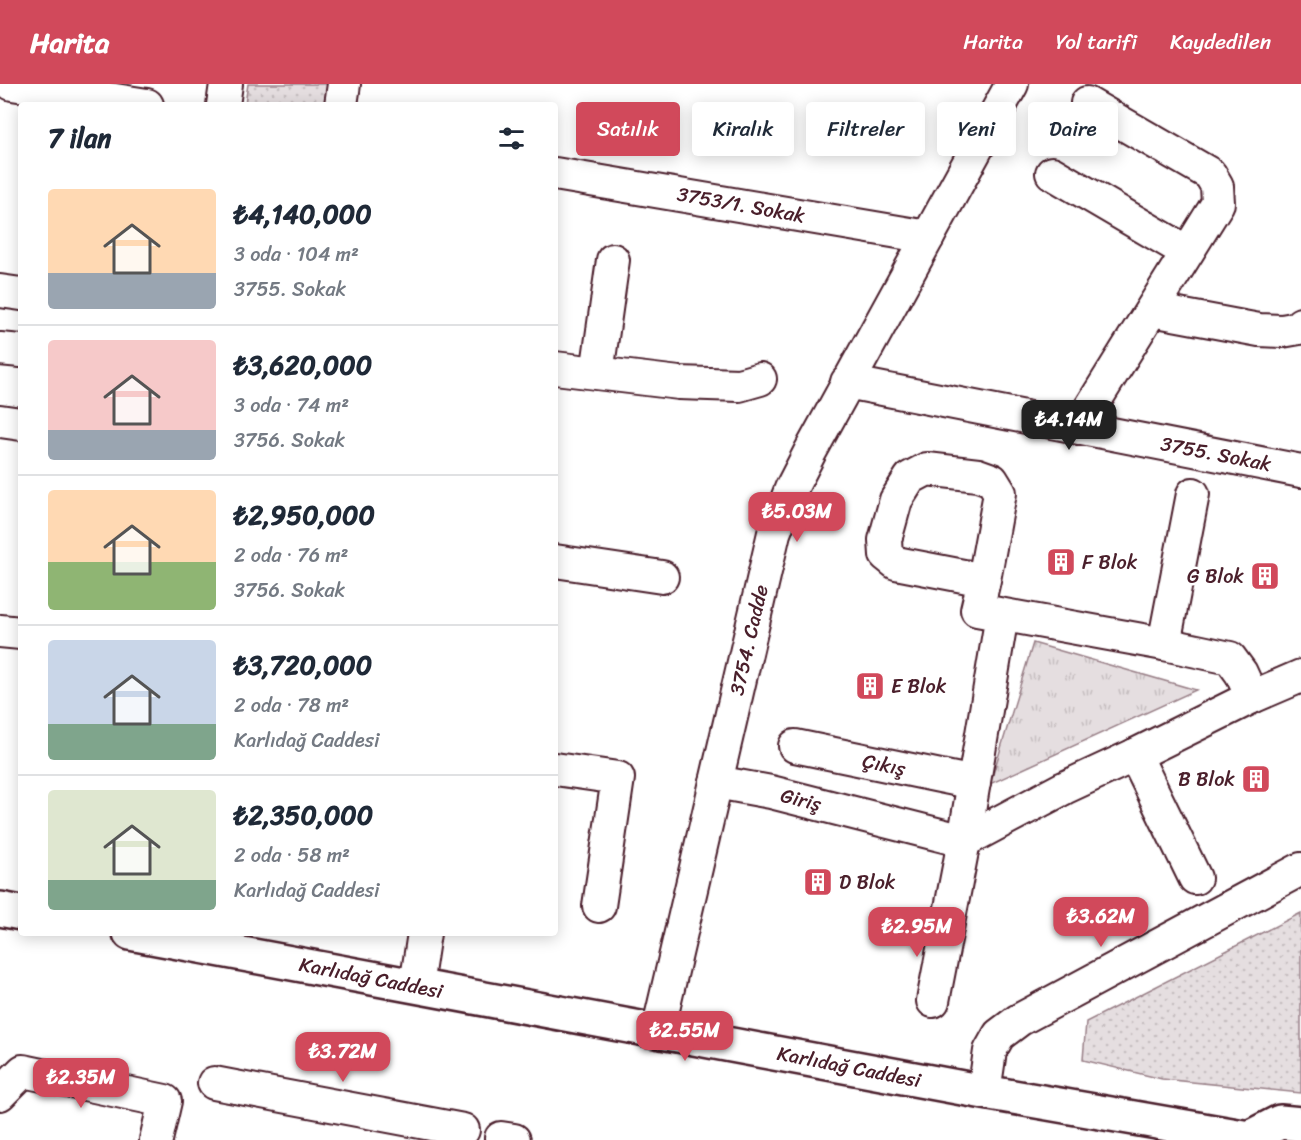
<!DOCTYPE html>
<html lang="tr">
<head>
<meta charset="utf-8">
<style>
	body { margin:0; font-family:Sriracha,sans-serif; background:#f6f6f7; color:#1f2937; height:100vh; display:flex; flex-direction:column; font-size:22px; white-space:nowrap }
	* { box-sizing:border-box; margin:0 }
	p { font-size:20px; color:#747a83 }
	.icon { flex:none; width:33px; height:33px; fill:none; stroke:currentColor; stroke-width:2; stroke-linecap:round; stroke-linejoin:round }
	.map { position:relative; flex:1; overflow:hidden }
	.side { position:absolute; left:18px; top:18px; width:540px; height:834px; display:flex; flex-direction:column; background:#fff; border-radius:6px; box-shadow:0 3px 15px #0003 }
	.side>* { flex:none }
	.guide { position:absolute; left:576px; top:18px; width:570px; height:54px; display:flex; gap:12px }
	.price { position:absolute; translate:-50% -51px; padding:0 14px; border-radius:12px; background:#d1495b; color:#fff; font-size:20px; line-height:39px; filter:drop-shadow(0 2px 3px #0008) }
	.price::after { content:''; position:absolute; left:50%; top:36px; width:18px; height:14px; margin-left:-9px; background:inherit; clip-path:polygon(0 0,100% 0,50% 100%) }
	.price.on { background:#222; color:#fff }
	ul { padding:0; list-style:none }
	li { display:flex; align-items:center; gap:18px; height:150px; padding:0 30px }
	li+li { border-top:2px solid #e0e1e3 }
	li span { display:grid; place-items:center; flex:none; width:168px; height:120px; border-radius:6px; color:#555 }
	li>.icon { margin-inline-start:auto }
	span .icon { width:72px; height:72px; fill:#fffc; stroke-width:1 }
	li b { font-size:26px }
	h2 { display:flex; justify-content:space-between; align-items:center; height:72px; padding:0 30px; font-size:26px }
	.tag { padding:0 21px; border-radius:6px; background:#fff; box-shadow:0 3px 15px #0003; font-size:21px; line-height:54px }
	.tag.on { background:#d1495b; color:#fff }
	header { display:flex; align-items:center; gap:36px; box-sizing:border-box; height:84px; padding:0 30px; background:#d1495b; color:#fff }
	header strong { font-size:28px }
	nav { display:flex; gap:33px; margin-inline-start:auto; font-size:21px }
	.map>svg:first-child { display:block }
	.grass { fill:url(#grass-tufts); stroke:#987e86; stroke-width:1.5 }
	.park { fill:url(#park-dots); stroke:#987e86; stroke-width:1.5 }
	.lines { fill:none; stroke-linecap:round; stroke-linejoin:round }
	.minor-casing { stroke:#4a1f2b; stroke-width:36 }
	.major-casing { stroke:#4a1f2b; stroke-width:38 }
	.minor { stroke:#fff; stroke-width:32 }
	.major { stroke:#fff; stroke-width:33 }
	.labels { text-anchor:middle; dominant-baseline:central; stroke-width:5; stroke-linejoin:round; paint-order:stroke }
	.street-label { font-size:20px; fill:#4a1f2b; stroke:#fff }
	.poi-label { font-size:20px; fill:#4a1f2b; stroke:#fff; text-anchor:start }
</style>
</head>
<body>
<header>
<strong>Harita</strong>
<nav><a>Harita</a><a>Yol tarifi</a><a>Kaydedilen</a></nav>
</header>
<div class="map">
<svg width="1301" height="1056" viewBox="0 0 1301 1056">
	<defs>
		<pattern id="grass-tufts" width="24" height="20" patternUnits="userSpaceOnUse" patternTransform="scale(1.5)"><rect width="24" height="20" fill="#e5dee0"/><path d="M3 7l-1-3M5 7V3M7 7l1-3M15 17l-1-3M17 17v-4M19 17l1-3" fill="none" stroke="#c6bec0"/></pattern>
		<pattern id="park-dots" width="8" height="8" patternUnits="userSpaceOnUse" patternTransform="scale(1.5)"><rect width="8" height="8" fill="#e5dee0"/><path d="M2 2h.1M6 6h.1" fill="none" stroke="#c6bec0" stroke-width="1.8" stroke-linecap="round"/></pattern>
	</defs>
	<rect width="100%" height="100%" fill="#fff"/>
	<filter id="ink" filterUnits="userSpaceOnUse"><feTurbulence type="fractalNoise" baseFrequency=".0167" numOctaves="2"/><feDisplacementMap in="SourceGraphic" scale="12" xChannelSelector="R" yChannelSelector="G"/><feConvolveMatrix kernelMatrix="1 2 1 2 8 2 1 2 1" color-interpolation-filters="sRGB"/></filter>
	<g filter="url(#ink)">
		<polygon class="grass" points="1033,559 1196,606 990,700"/>
		<g class="park">
			<polygon points="248,0 330,0 327,21 252,21 245,20"/>
			<polygon points="1301,829 1301,1009 1162,995 1083,976 1086,938"/>
		</g>
		<g class="lines">
			<g class="minor-casing">
				<g id="minor">
					<polyline points="12,0 147,21"/>
					<polyline points="223,21 226,0"/>
					<polyline points="341,21 344,0"/>
					<polyline points="1052,89 1187,168"/>
					<polyline points="555,90 928,153"/>
					<polyline points="0,207 21,210"/>
					<polyline points="1152,226 1259,246 1282,247 1299,244 1301,240"/>
					<polyline points="0,265 21,267"/>
					<polyline points="555,284 679,299 739,301 760,295"/>
					<polyline points="597,289 613,176"/>
					<polyline points="847,298 1301,387"/>
					<polyline points="0,337 21,340"/>
					<polyline points="1078,344 1218,119 1217,102 1210,90 1087,19"/>
					<polyline points="555,477 662,493"/>
					<polyline points="984,496 1000,409 992,396 978,391 927,385 910,394 896,416 885,456 886,471 896,479 984,496 977,526 1164,560 1230,574 1241,589 1252,613"/>
					<polyline points="0,547 21,549"/>
					<polyline points="1164,560 1193,410"/>
					<polyline points="795,662 974,699"/>
					<polyline points="1135,671 1195,794"/>
					<polyline points="555,685 618,694 599,822"/>
					<polyline points="716,698 771,708 964,757 1002,531"/>
					<polyline points="416,902 424,849"/>
					<polyline points="933,917 964,757 1064,704 1135,671 1252,613 1301,592"/>
					<polyline points="658,947 774,449 791,405 810,368 1012,0"/>
					<polyline points="214,999 463,1046"/>
					<polyline points="984,1008 990,967 999,951 1019,936 1301,785"/>
					<polyline points="0,1010 23,987 165,1017 156,1056"/>
					<polyline points="501,1054 514,1056"/>
				</g>
			</g>
			<g class="major-casing">
				<g id="major">
					<polyline points="0,825 21,829"/>
					<polyline points="130,849 984,1008 1249,1054"/>
					<polyline points="1250,1056 1249,1054 1280,1038 1301,1040"/>
				</g>
			</g>
			<use href="#minor" class="minor"/>
			<use href="#major" class="major"/>
		</g>
	</g>
	<defs>
		<g id="building-square" transform="scale(1.5)"><rect x="-9" y="-9" width="18" height="18" rx="4" fill="#d1495b" stroke="#fff"/><path d="M-4-6H4V6H1V3H-1V6H-4ZM-2.5-4.3h1.7v1.8h-1.7ZM.8-4.3h1.7v1.8H.8ZM-2.5-1h1.7V.8h-1.7ZM.8-1h1.7V.8H.8Z" fill="#fff"/></g>
	</defs>
	<g fill-rule="evenodd">
		<use href="#building-square" x="1061" y="478"/>
		<use href="#building-square" x="1265" y="492"/>
		<use href="#building-square" x="870" y="602"/>
		<use href="#building-square" x="1256" y="695"/>
		<use href="#building-square" x="818" y="798"/>
	</g>
	<g class="labels">
		<g class="street-label">
			<text transform="translate(741 121) rotate(10)">3753/1. Sokak</text>
			<text transform="translate(1216 370) rotate(11)">3755. Sokak</text>
			<text transform="translate(749 556) rotate(-77)">3754. Cadde</text>
			<text transform="translate(884 681) rotate(12)">Çıkış</text>
			<text transform="translate(801 716) rotate(14)">Giriş</text>
			<text transform="translate(371 894) rotate(11)">Karlıdağ Caddesi</text>
			<text transform="translate(849 983) rotate(11)">Karlıdağ Caddesi</text>
		</g>
		<g class="poi-label">
			<text x="1082" y="478">F Blok</text>
			<text x="1244" y="492" text-anchor="end">G Blok</text>
			<text x="891" y="602">E Blok</text>
			<text x="1235" y="695" text-anchor="end">B Blok</text>
			<text x="839" y="798">D Blok</text>
		</g>
	</g>
</svg>
<b class="price on" style="left:1069px;top:367px">₺4.14M</b>
<b class="price" style="left:797px;top:459px">₺5.03M</b>
<b class="price" style="left:1101px;top:864px">₺3.62M</b>
<b class="price" style="left:917px;top:874px">₺2.95M</b>
<b class="price" style="left:685px;top:978px">₺2.55M</b>
<b class="price" style="left:343px;top:999px">₺3.72M</b>
<b class="price" style="left:81px;top:1025px">₺2.35M</b>
<div class="guide">
<a class="tag on">Satılık</a>
<a class="tag">Kiralık</a>
<a class="tag">Filtreler</a>
<a class="tag">Yeni</a>
<a class="tag">Daire</a>
</div>
<section class="side">
<h2>7 ilan<svg class="icon" aria-label="filters" viewBox="0 0 24 24"><path d="M4 7h16M4 17h16"/><circle cx="9" cy="7" r="2"/><circle cx="15" cy="17" r="2"/></svg></h2>
<ul>
<li><span style="background:linear-gradient(#ffd9b3 70%,#9aa5b1 0)"><svg class="icon" aria-label="home" viewBox="0 0 24 24"><path d="M3 11l9-7 9 7M6 9v11h12V9"/></svg></span><div><b>₺4,140,000</b><p>3 oda · 104 m²</p><p>3755. Sokak</p></div></li>
<li><span style="background:linear-gradient(#f6c9c9 75%,#9aa5b1 0)"><svg class="icon" aria-label="home" viewBox="0 0 24 24"><path d="M3 11l9-7 9 7M6 9v11h12V9"/></svg></span><div><b>₺3,620,000</b><p>3 oda · 74 m²</p><p>3756. Sokak</p></div></li>
<li><span style="background:linear-gradient(#ffd9b3 60%,#8fb573 0)"><svg class="icon" aria-label="home" viewBox="0 0 24 24"><path d="M3 11l9-7 9 7M6 9v11h12V9"/></svg></span><div><b>₺2,950,000</b><p>2 oda · 76 m²</p><p>3756. Sokak</p></div></li>
<li><span style="background:linear-gradient(#c9d6e8 70%,#7fa58c 0)"><svg class="icon" aria-label="home" viewBox="0 0 24 24"><path d="M3 11l9-7 9 7M6 9v11h12V9"/></svg></span><div><b>₺3,720,000</b><p>2 oda · 78 m²</p><p>Karlıdağ Caddesi</p></div></li>
<li><span style="background:linear-gradient(#dfe7d0 75%,#7fa58c 0)"><svg class="icon" aria-label="home" viewBox="0 0 24 24"><path d="M3 11l9-7 9 7M6 9v11h12V9"/></svg></span><div><b>₺2,350,000</b><p>2 oda · 58 m²</p><p>Karlıdağ Caddesi</p></div></li>
</ul>
</section>
</div>
</body>
</html>
